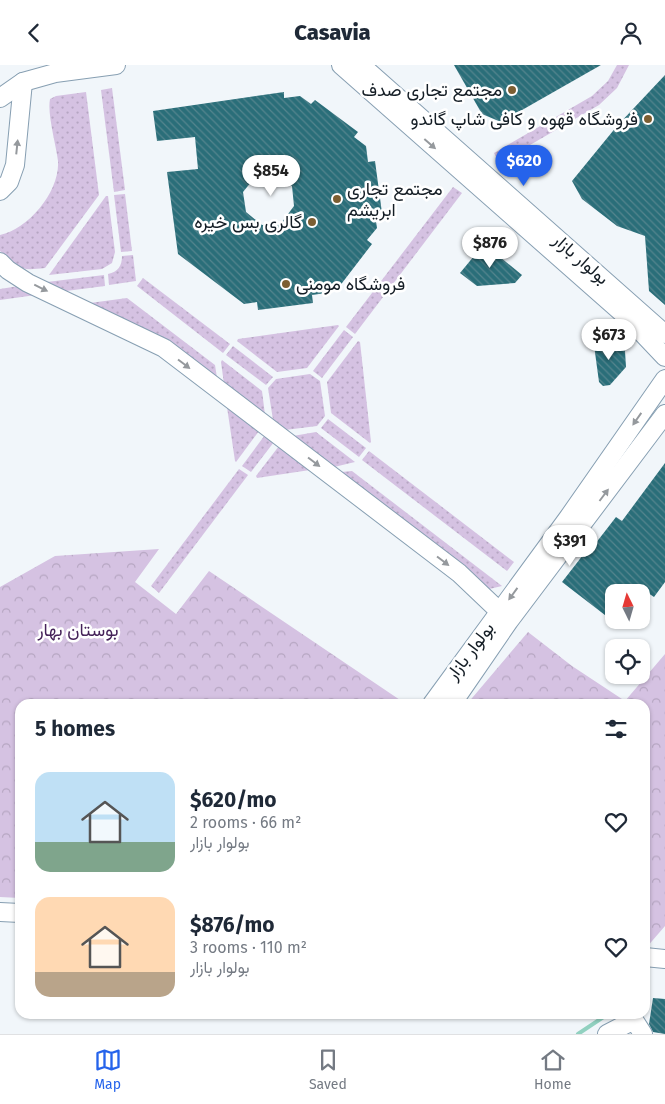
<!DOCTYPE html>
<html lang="en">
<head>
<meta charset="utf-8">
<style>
	body { margin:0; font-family:"Fira Sans",Vazirmatn,sans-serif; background:#f2f2f3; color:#1f2937; height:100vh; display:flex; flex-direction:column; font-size:19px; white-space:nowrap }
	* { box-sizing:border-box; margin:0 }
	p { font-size:16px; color:#747a83 }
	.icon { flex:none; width:28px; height:28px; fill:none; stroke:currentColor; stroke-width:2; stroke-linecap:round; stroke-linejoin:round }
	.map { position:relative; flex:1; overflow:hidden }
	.sheet { position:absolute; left:15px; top:634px; width:635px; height:320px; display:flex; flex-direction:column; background:#fff; border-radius:15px; box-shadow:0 1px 4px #0004 }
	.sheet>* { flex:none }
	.needle { width:32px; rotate:355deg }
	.tools { position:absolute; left:605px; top:519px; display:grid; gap:10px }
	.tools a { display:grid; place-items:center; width:45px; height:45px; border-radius:10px; background:#fff; box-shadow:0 1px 4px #0004; font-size:25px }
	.price { position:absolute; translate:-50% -42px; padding:0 11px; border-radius:18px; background:#fff; color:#222; font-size:16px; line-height:32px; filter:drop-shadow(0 1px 2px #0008) }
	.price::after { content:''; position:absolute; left:50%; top:30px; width:15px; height:11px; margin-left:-8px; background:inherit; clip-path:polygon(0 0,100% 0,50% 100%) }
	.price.active { background:#2563eb; color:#fff }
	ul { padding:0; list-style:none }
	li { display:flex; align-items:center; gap:15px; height:125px; padding:0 20px }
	li span { display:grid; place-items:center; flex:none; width:140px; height:100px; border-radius:15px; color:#555 }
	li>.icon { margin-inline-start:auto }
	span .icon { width:60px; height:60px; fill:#fffc; stroke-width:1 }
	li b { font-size:21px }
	h2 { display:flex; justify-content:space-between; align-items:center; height:60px; padding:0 20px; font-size:21px }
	header { display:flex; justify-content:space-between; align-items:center; height:65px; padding:0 20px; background:#fff; font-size:22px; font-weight:800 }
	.menu { display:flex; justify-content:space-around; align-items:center; height:70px; border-top:1px solid #e0e1e3; background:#fff; font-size:14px; color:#747a83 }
	.menu a { display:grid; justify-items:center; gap:2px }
	.menu .active { color:#2563eb }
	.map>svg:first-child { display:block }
	.grass { fill:url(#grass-dots) }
	.park { fill:url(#park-crowns) }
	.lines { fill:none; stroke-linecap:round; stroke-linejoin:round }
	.stream { stroke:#91d1c0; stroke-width:4 }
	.building { fill:url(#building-back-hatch); fill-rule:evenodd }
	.minor-casing { stroke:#879fb2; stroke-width:20 }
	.minor { stroke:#fff; stroke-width:18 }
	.oneway { fill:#95999d }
	.poi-dot { fill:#7c5e32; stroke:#fff; stroke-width:2 }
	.labels { text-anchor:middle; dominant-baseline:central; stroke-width:5; stroke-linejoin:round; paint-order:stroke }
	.poi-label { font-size:18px; fill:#141d25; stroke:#fff; text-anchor:end }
	.street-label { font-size:18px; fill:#141d25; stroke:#fff }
	.park-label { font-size:18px; fill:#452259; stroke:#fff }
</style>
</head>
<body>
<header><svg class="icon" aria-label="back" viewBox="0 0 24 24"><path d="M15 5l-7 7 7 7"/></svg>Casavia<svg class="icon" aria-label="person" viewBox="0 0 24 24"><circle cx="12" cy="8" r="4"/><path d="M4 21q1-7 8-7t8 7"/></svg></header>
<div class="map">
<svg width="665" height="969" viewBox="0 0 665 969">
	<defs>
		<pattern id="grass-dots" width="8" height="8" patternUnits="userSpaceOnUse" patternTransform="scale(1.25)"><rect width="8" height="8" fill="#d5c2e2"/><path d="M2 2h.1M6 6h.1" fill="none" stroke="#b6a6c2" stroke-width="1.8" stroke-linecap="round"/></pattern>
		<pattern id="park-crowns" width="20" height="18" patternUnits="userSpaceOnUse" patternTransform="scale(1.25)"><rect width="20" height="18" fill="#d5c2e2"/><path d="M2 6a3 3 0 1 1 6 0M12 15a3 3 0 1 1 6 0" fill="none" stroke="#b6a6c2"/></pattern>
		<pattern id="building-back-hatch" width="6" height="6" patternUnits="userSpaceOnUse" patternTransform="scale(1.25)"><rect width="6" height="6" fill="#2a6e79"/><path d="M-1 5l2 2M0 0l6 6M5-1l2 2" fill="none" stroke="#55858e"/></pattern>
	</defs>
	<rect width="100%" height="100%" fill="#f1f6fa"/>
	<g class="grass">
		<polygon points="617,0 629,0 617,23 599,40 499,98 494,88 592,31 608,16"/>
		<polygon points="112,23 125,125 114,127 101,25"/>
		<path d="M86 27 99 130 45 203C19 206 19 204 0 186V170C29 164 60 126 58 96 56 79 47 49 50 34L56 31Z"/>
		<polygon points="453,122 462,128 355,269 346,262"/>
		<polygon points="125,129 132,186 121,187 114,130"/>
		<polygon points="106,131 108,131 115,187 112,198 102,204 49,210"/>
		<path d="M133 190 136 216 109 220 108 209C118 207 122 201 122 191Z"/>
		<polygon points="104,210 105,221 66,226 47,217"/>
		<polygon points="143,213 230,279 223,288 137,221"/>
		<polygon points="19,221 36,230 0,235 0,224"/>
		<polygon points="127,233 215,300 217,313 168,276 90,238"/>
		<polygon points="338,260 339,261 307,303 277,307 237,276 238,274"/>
		<polygon points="344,265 353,272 322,313 313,306"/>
		<polygon points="358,276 360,277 371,377 370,378 331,348 327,317"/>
		<polygon points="233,281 273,312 266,320 226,290"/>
		<polygon points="222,295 262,326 265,350 224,319 221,297"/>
		<polygon points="310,309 320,316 325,351 317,361 285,365 273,355 268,323 276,314"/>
		<polygon points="227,342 259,366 236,397 235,396"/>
		<polygon points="328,354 366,383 359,392 321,363"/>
		<polygon points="316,367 355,397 334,402 293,371"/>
		<polygon points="265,370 274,377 251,407 242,401"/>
		<polygon points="279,381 310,405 257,413 256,411"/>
		<polygon points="369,386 514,497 507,506 362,395"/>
		<polygon points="239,404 248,410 159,528 151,521"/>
		<polygon points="352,406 502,521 485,525 341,407"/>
	</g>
	<g class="park">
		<polygon points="159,484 135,517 176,549 209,506 406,639 20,639 20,833 0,832 0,522 55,491"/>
		<polygon points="528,567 572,601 625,636 665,589 665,861 646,883 645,639 467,639"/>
	</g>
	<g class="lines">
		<polyline class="stream" points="578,969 608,949"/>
	</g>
	<g class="building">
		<polygon points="454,0 601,0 501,57 482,49"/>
		<polygon points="665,10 665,240 649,226 645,171 617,161 582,134 572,116 617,61"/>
		<path d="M284 27V33L300 31 311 39 315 35 358 67 354 72 366 81 368 97 375 96 382 148 375 149 377 163 367 175 372 179 339 222 334 218 326 228 312 230 313 238 258 245 257 237 244 239 178 189 167 107 198 104 195 72 157 76 153 46ZM276 109 292 121 294 141 282 157 262 160 246 147 243 127 256 111Z"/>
		<polygon points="484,179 522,210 515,218 477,221 460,208"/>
		<polygon points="610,273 625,286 626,302 610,320 603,321 599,317 594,280 600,274"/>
		<polygon points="665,398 665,517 654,532 648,528 614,528 614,557 562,517 583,490 585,492 616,452 622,456"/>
		<polygon points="653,933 665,934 665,969 653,967 649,959"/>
	</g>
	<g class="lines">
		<g class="minor-casing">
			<g id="minor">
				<polyline points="341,0 628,253 665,292"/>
				<polyline points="361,0 665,269"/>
				<polyline points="0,33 23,17 55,8 116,0"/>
				<polyline points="0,126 9,117 15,100 23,17"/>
				<polyline points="0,197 8,205 28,218 164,283 459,508 500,547"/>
				<polyline points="432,639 568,453 665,314"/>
				<polyline points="452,639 509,556 665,349"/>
				<polyline points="0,847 20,848"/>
				<polyline points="645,892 665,894"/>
				<polyline points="607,969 634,955 643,969"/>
			</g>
		</g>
		<use href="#minor" class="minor"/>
	</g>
	<defs><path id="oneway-solid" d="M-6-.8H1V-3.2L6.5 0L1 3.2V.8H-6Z" transform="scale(1.25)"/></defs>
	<g class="oneway">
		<use href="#oneway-solid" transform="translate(430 79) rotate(41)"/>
		<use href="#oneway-solid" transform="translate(17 82) rotate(-84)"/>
		<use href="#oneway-solid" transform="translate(41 223) rotate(26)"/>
		<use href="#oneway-solid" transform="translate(184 299) rotate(37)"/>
		<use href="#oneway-solid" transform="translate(637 354) rotate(125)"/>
		<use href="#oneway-solid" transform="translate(314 397) rotate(37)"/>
		<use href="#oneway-solid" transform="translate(604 430) rotate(-53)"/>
		<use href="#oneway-solid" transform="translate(443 496) rotate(37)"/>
		<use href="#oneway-solid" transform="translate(513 529) rotate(126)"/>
	</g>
	<g class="poi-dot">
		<circle cx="512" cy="25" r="5"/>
		<circle cx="648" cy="54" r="5"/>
		<circle cx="337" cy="134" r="5"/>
		<circle cx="312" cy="157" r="5"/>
		<circle cx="286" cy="219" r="5"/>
	</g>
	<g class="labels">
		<g class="poi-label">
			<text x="502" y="25">مجتمع تجاری صدف</text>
			<text x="638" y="54">فروشگاه قهوه و کافی شاپ گاندو</text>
			<text x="347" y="124" text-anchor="start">مجتمع تجاری<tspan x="347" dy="21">ابریشم</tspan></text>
			<text x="302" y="157">گالری بس خیره</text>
			<text x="296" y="219" text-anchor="start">فروشگاه مومنی</text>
		</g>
		<g class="street-label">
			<text transform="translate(581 194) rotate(41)">بولوار بازار</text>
			<text transform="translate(470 586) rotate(-53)">بولوار بازار</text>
		</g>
		<g class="park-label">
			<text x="78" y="565">بوستان بهار</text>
		</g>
	</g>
</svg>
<div class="tools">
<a><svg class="needle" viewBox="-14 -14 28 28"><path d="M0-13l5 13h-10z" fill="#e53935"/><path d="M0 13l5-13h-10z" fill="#747a83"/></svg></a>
<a><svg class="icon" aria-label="locate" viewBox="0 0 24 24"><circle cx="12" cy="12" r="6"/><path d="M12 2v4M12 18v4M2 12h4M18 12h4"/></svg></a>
</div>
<b class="price active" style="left:524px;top:122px">$620</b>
<b class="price" style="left:271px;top:132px">$854</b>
<b class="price" style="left:490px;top:204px">$876</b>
<b class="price" style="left:609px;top:296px">$673</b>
<b class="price" style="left:570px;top:502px">$391</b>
<section class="sheet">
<h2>5 homes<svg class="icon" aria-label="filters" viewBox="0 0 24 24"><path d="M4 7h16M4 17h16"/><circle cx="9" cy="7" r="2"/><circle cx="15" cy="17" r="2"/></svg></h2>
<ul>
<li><span style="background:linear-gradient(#bfe0f5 70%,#7fa58c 0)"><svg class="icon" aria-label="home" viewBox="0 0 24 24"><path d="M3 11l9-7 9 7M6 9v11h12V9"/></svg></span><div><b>$620/mo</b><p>2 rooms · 66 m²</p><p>بولوار بازار</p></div><svg class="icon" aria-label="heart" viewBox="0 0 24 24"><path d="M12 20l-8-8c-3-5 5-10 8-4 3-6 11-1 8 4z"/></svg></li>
<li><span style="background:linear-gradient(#ffd9b3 75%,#b9a48a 0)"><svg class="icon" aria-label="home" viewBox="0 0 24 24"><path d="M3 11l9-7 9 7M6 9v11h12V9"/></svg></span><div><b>$876/mo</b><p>3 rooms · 110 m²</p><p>بولوار بازار</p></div><svg class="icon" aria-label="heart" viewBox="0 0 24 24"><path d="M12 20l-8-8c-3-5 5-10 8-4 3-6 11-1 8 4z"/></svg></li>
</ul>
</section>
</div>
<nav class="menu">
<a class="active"><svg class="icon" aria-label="map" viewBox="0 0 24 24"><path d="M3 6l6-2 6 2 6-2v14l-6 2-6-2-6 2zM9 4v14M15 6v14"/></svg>Map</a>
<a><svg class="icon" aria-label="saved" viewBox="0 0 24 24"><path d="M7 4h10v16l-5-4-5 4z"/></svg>Saved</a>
<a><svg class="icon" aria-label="home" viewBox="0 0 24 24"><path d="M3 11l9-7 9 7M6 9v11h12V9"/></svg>Home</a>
</nav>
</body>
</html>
